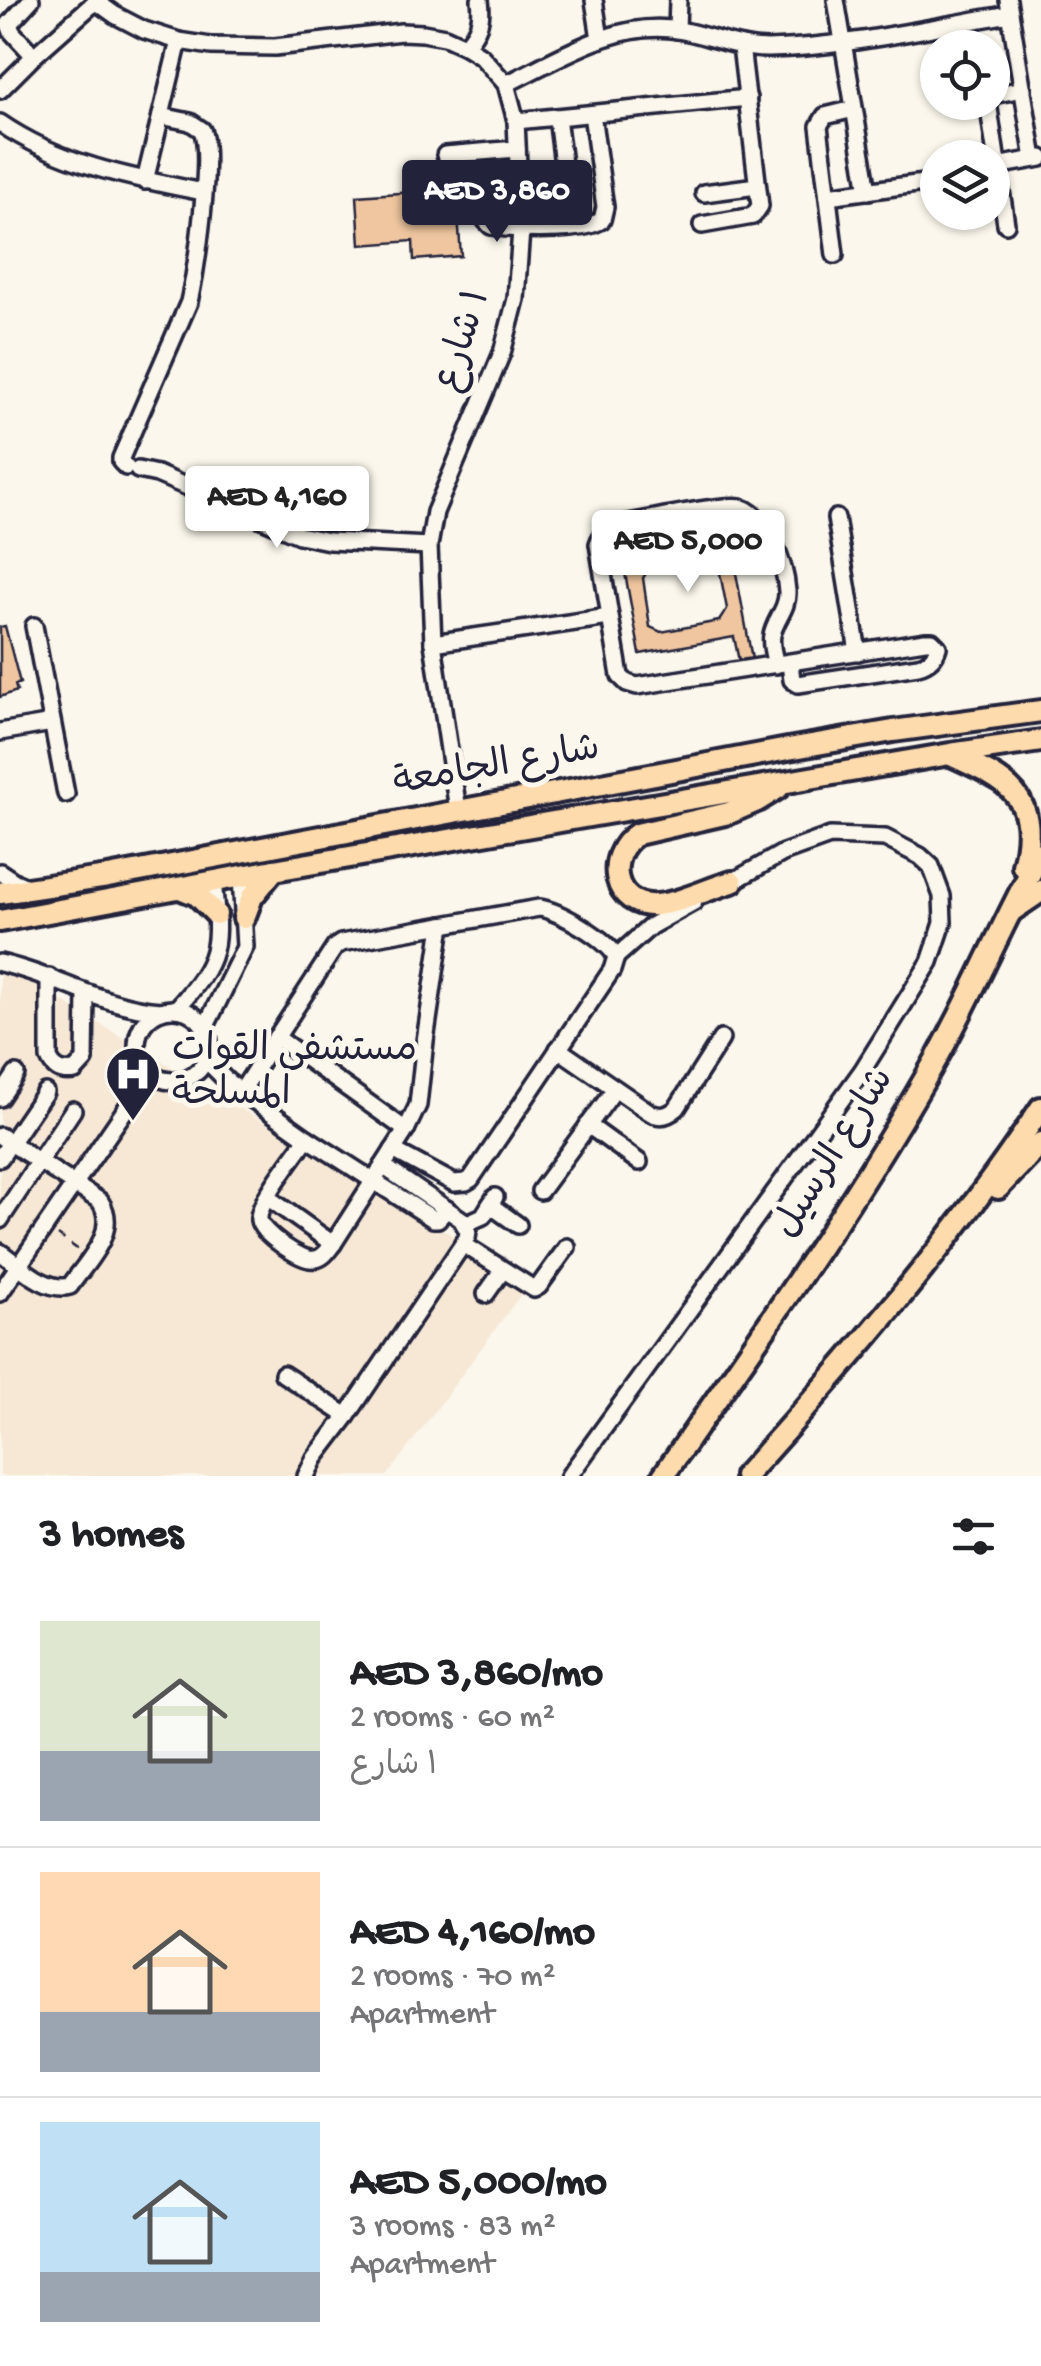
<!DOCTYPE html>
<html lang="en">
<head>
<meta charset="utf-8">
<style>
	body { margin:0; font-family:"Gochi Hand","Playpen Sans Arabic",sans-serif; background:#f6f6f6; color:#202124; height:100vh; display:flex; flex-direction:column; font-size:38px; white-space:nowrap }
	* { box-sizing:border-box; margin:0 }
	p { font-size:32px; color:#757577 }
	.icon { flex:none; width:55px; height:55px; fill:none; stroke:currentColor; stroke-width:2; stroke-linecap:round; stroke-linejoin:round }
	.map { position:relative; height:1476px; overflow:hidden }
	.details { display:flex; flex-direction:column; background:#fff; flex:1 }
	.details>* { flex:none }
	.tools { position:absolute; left:920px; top:30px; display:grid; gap:20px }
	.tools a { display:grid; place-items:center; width:90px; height:90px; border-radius:50%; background:#fff; box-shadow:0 2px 8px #0004; font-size:50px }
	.price { position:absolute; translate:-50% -85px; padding:0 22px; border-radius:10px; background:#fff; color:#222; font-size:32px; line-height:65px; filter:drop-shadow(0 2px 5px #0008) }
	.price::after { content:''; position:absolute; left:50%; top:60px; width:30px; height:22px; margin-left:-15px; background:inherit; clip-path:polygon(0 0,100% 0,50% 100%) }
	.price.active { background:#22223b; color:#fff }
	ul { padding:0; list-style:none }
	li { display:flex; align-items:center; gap:30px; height:250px; padding:0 40px }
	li+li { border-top:2px solid #e0e0e0 }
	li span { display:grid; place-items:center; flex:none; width:280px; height:200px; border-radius:0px; color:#555 }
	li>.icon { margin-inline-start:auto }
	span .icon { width:120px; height:120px; fill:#fffc; stroke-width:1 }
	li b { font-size:42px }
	h2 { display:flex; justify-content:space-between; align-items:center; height:120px; padding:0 40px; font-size:42px }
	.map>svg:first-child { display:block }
	.built { fill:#f7e8d5 }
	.building { fill:#efc69f; stroke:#22223b; stroke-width:2.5; fill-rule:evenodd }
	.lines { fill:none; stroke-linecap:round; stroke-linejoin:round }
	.minor-casing { stroke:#22223b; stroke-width:22 }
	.major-casing { stroke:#22223b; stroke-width:28 }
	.path { stroke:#22223b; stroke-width:2.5; stroke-dasharray:8 8; stroke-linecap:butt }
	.minor { stroke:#fbf7ec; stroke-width:15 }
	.major { stroke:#fedbac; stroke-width:20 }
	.labels { text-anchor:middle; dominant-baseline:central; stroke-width:10; stroke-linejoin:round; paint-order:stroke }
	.street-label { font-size:38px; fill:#22223b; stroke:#fbf7ec }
	.poi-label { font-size:38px; fill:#22223b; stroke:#fbf7ec; text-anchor:start }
</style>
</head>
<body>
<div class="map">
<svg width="1041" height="1476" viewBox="0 0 1041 1476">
	<rect width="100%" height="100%" fill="#fbf7ec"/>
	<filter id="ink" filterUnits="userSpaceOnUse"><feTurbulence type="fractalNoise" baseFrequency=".01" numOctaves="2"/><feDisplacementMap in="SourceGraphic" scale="20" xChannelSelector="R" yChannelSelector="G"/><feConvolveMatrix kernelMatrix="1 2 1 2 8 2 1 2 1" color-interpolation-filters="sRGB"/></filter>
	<g filter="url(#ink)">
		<polygon class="built" points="0,964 530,1282 387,1476 0,1476"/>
		<g class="building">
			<polygon points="456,189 461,256 414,260 413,241 360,245 357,196"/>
			<path d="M725 514 752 659 739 661 734 637 640 654 622 557 712 540 708 517ZM709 556 718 563 727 609 719 621 661 632 650 627 643 578 650 567Z"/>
			<polygon points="5,626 20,683 15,685 17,691 0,697 0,627"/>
		</g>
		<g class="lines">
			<g class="minor-casing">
				<g id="minor">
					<polyline points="31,0 9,24 12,32 34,56"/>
					<polyline points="94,0 115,15 144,30 179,41 211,46 275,47 401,32 423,33 445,37 465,46 481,56 506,84 516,121 521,230 516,299 502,353 435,512 429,546 433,643 458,810"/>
					<polyline points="594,0 600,39"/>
					<polyline points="836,0 868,191"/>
					<polyline points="1008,0 1034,159"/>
					<polyline points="677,30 678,0"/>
					<path d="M465 46C478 31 483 21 480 0"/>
					<path d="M506 84C558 59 618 19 678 30 709 35 737 49 768 49 849 47 931 27 1010 14"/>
					<polyline points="0,90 34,56 95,2"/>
					<polyline points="992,95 1023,89"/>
					<polyline points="988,102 1006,224"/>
					<polyline points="557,117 571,227"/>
					<polyline points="516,121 748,98"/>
					<path d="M0 123C61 165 132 178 203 192"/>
					<polyline points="445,155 517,149"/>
					<polyline points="997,166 1041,158"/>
					<polyline points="145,181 179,41"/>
					<path d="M519 183 491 186 486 191V221L491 226C514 230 583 233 602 220L605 207 592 114"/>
					<polyline points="704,193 757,186"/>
					<polyline points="828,196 924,183"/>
					<polyline points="702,225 753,216 760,206 741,46"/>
					<polyline points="835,255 819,126 825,116 854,109"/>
					<path d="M126 467 121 462V458L189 302C196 271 213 156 202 130L190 122 161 116"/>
					<polyline points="138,470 157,474 299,535 329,541 429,546"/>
					<polyline points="836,518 858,652"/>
					<polyline points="34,626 66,794"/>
					<polyline points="433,643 609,617"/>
					<path d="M776 665C774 656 770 645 772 635 775 619 788 609 787 591 785 564 768 516 740 507 723 503 631 523 609 527L602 534 598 544 620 676 627 683 637 686 925 641H932L938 647C935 658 929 663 918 666L798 684 792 680 790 663"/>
					<polyline points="0,732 52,723"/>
					<polyline points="0,872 15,882 29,888"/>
					<polyline points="616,957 651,926 694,902"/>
					<path d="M0 963C56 975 103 1007 161 1011"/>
					<path d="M49 977V1058C54 1070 63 1073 75 1071L85 1060 86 993"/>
					<circle cx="173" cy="1045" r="36"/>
					<path d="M176 1009C221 959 220 946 213 881"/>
					<polyline points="205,1028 245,947 241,876"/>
					<polyline points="276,1037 406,1130"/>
					<path d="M558 1049 648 1111C658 1118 667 1117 677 1108L721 1039"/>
					<polyline points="208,1055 212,1066 228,1082 307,1138 433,1219 438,1219 447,1209"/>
					<path d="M241 1092 335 947 341 943 539 908C558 910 609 940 616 957L612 970 471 1179 466 1182 454 1183 393 1150"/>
					<polyline points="0,1098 16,1074"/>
					<polyline points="588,1125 639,1162"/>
					<path d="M0 1136 100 1201C120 1231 87 1261 70 1286 46 1293 19 1265 0 1252"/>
					<path d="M307 1138C296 1155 257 1202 259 1220 261 1233 302 1262 315 1259 324 1258 328 1250 333 1244L406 1130 418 1105 425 1041 442 925"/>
					<polyline points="0,1158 45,1092"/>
					<polyline points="540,1191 615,1089"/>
					<polyline points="267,1197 333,1244"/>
					<polyline points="490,1205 518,1225"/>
					<polyline points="0,1220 73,1110"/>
					<polyline points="465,1224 483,1216 495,1197"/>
					<polyline points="463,1244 534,1289 539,1286 567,1247"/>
					<polyline points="0,1293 134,1097 142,1065"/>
					<polyline points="486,1294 503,1270"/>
					<polyline points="283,1374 347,1416"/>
					<polyline points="306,1476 315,1458 347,1416 467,1238 468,1231 461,1219 383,1166"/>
					<polyline points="569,1476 862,1071 930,962 943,923 942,896 931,866 920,856 885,838 830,836 783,853 723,887"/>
				</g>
			</g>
			<g class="major-casing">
				<g id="major">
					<path d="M951 755C1006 780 1041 795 1023 866"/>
					<path d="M732 882C707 889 681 903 656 905 613 908 603 856 637 834L729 813 757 801 778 788"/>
					<polyline points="180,888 197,895 216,914"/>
					<polyline points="0,893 108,877 788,749 893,731 1041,711"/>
					<polyline points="1013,910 1041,891"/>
					<polyline points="244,918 252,897 274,870"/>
					<polyline points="0,921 274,870 950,754 1041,741"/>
					<polyline points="998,1188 1041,1143"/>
					<path d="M663 1476C758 1339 856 1202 938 1056 975 990 1004 919 1041 853"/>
					<path d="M745 1476C852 1357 952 1242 1041 1108"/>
				</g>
			</g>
			<polyline class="path" points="58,1235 80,1251"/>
			<use href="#minor" class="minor"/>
			<use href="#major" class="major"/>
		</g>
	</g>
	<defs>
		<g id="hospital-pin" transform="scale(2.875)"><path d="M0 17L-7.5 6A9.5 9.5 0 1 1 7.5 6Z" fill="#22223b" stroke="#fbf7ec"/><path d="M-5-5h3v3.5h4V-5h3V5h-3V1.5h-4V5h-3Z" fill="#fff"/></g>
	</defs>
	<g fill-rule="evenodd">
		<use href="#hospital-pin" x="133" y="1074"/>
	</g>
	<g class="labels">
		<g class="street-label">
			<text transform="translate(465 341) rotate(-72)">١ شارع</text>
			<text transform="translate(497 768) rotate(-10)">شارع الجامعة</text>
			<text transform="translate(836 1154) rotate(-58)">شارع الرسيل</text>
		</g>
		<g class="poi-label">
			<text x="172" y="1052">مستشفى القوات<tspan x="172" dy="44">المسلحة</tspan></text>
		</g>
	</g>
</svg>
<div class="tools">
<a><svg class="icon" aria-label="locate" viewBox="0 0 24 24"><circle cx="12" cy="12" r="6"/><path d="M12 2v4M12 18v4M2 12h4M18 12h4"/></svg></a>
<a><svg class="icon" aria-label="layers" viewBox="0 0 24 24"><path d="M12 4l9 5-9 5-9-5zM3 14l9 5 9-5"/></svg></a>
</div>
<b class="price active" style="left:497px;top:245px">AED 3,860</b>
<b class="price" style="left:277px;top:551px">AED 4,160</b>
<b class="price" style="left:688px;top:595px">AED 5,000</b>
</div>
<section class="details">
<h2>3 homes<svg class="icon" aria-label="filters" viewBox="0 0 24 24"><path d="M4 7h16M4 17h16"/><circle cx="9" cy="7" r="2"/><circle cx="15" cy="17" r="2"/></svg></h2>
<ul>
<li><span style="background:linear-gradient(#dfe7d0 65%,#9aa5b1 0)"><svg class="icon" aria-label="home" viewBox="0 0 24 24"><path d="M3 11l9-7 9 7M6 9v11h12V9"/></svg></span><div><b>AED 3,860/mo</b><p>2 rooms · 60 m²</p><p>١ شارع</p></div></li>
<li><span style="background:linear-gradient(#ffd9b3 70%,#9aa5b1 0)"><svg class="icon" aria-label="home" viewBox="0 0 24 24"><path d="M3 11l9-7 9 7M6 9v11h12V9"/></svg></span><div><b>AED 4,160/mo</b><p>2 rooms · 70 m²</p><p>Apartment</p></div></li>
<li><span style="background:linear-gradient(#bfe0f5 75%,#9aa5b1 0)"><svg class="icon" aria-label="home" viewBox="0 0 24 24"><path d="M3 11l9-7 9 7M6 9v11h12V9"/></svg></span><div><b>AED 5,000/mo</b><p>3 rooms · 83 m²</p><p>Apartment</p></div></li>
</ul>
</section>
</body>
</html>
